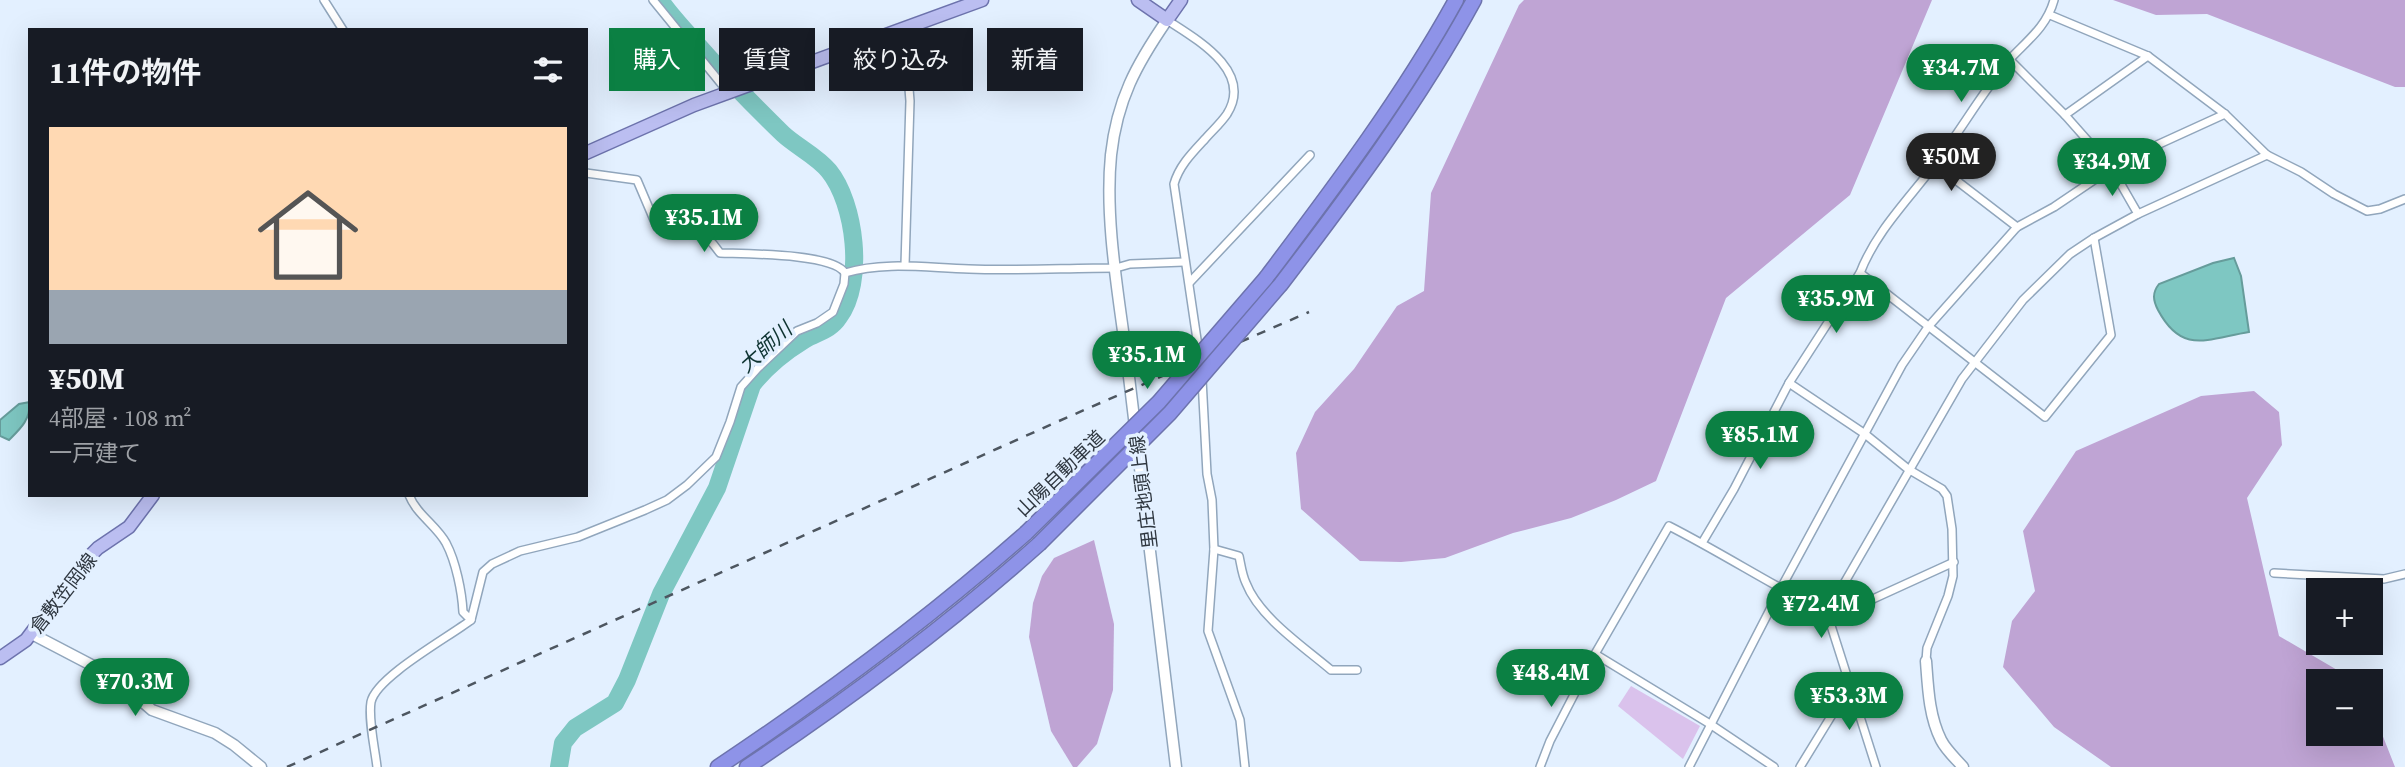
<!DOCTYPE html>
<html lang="ja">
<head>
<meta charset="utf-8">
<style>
	body { margin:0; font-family:"Source Serif 4","Noto Sans JP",serif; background:#242831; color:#f1f3f6; height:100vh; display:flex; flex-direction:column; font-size:26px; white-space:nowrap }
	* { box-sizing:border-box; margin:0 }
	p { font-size:23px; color:#9ea1a6 }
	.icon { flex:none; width:38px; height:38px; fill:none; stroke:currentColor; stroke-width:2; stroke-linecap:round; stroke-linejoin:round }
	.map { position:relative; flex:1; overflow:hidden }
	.sheet { position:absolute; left:28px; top:28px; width:560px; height:469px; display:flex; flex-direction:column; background:#171b24; border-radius:0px; box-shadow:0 7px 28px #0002 }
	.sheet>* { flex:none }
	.guide { position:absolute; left:609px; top:28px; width:665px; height:63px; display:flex; gap:14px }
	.controls { position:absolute; left:2306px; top:578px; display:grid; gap:14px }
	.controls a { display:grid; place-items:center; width:77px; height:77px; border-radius:0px; background:#171b24; box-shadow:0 7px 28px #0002; font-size:35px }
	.price { position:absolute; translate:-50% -60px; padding:0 16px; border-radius:24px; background:#0b8043; color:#fff; font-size:23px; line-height:46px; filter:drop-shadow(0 2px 4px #0008) }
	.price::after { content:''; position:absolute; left:50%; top:42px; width:21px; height:16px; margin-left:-10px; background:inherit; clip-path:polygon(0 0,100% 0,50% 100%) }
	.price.on { background:#222; color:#fff }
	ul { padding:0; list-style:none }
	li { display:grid; align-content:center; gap:14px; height:371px; padding:0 21px }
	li+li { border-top:2px solid #363941 }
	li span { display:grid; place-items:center; height:217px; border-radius:0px; color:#555 }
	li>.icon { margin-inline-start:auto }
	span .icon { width:126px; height:126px; fill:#fffc; stroke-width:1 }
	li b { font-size:30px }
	h2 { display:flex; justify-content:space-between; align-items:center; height:84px; padding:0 21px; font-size:30px }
	.chip { padding:0 24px; border-radius:0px; background:#171b24; box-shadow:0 7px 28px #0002; font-size:24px; line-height:63px }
	.chip.on { background:#0b8043; color:#fff }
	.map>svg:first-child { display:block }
	.green { fill:#dac2ec }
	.forest { fill:#bfa4d4 }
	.water { fill:#7ec7c2; stroke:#669c9b; stroke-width:2 }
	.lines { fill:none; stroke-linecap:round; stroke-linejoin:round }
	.river { stroke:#7ec7c2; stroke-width:18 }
	.street-casing { stroke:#91a6bc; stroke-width:10 }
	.secondary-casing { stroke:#91a6bc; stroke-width:13 }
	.primary-casing { stroke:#6d73ad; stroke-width:15 }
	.highway-casing { stroke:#6d73ad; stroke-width:17 }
	.street { stroke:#fff; stroke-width:7 }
	.secondary { stroke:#fff; stroke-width:10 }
	.primary { stroke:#bbbef1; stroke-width:12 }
	.highway { stroke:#8e93e8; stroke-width:14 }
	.rail { stroke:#4d5660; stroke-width:2.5; stroke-dasharray:9 9; stroke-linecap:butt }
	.highway-bridge-casing { stroke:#6d73ad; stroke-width:17; stroke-linecap:butt }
	.highway-bridge { stroke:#8e93e8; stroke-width:14 }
	.labels { text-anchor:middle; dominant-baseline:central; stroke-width:7; stroke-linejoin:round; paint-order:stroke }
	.street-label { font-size:19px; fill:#2f3740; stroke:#e3f0ff }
	.water-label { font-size:21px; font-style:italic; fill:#0f3432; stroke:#e3f0ff }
</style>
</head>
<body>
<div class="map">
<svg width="2405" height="767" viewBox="0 0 2405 767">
	<rect width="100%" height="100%" fill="#e3f0ff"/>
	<polygon class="green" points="1631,686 1700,726 1683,759 1618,706"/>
	<g class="forest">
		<polygon points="1524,0 1932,0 1850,195 1726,298 1656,481 1616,500 1571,518 1513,533 1445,558 1401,562 1360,561 1301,509 1296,453 1315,412 1354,369 1397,306 1424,291 1431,193 1519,5"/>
		<polygon points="2113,0 2405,0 2405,87 2395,87 2207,14 2156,15"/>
		<polygon points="2254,391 2279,412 2282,445 2247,498 2279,636 2356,681 2319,681 2319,733 2371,733 2371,706 2395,767 2111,767 2054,727 2003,667 2012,621 2035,591 2023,531 2076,451 2201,396"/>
		<polygon points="1094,540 1114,624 1113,690 1097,744 1077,767 1073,767 1051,731 1029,637 1033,603 1042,576 1054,558"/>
	</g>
	<g class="water">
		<path d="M2234 258 2241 276 2249 332C2207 339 2182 355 2158 310 2153 300 2152 293 2159 284L2213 263Z"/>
		<path d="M30 402C30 420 21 428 9 440L0 436V420L19 404Z"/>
	</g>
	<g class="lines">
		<path class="river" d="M559 767 563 743 575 728 615 703 627 680 661 594 717 488 752 385C765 368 786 351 804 340 817 332 830 331 839 317 865 282 855 203 829 171 817 156 797 147 783 134 752 104 723 74 694 41 683 28 670 15 660 0"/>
		<g class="street-casing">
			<g id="street">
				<polyline points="324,0 343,30"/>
				<polyline points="653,0 728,92"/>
				<polyline points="2050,15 2148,56 2225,114 2267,155 2301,172 2334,194 2367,211 2380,209 2405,199"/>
				<path d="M1167 20C1196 39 1254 71 1227 114 1221 123 1212 131 1205 139 1192 153 1179 166 1174 184L1199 353"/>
				<polyline points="895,33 908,76 910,101 905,265"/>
				<polyline points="2010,60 2065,115 2111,167 2138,214"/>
				<polyline points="2065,115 2148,56"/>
				<polyline points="1935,164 2017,227"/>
				<path d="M586 173 637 180 657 227C689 223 701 226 720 253 745 254 833 253 845 273 885 261 927 268 969 269 1018 271 1067 268 1116 268L1130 264 1184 262"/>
				<polyline points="1860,273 2045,417 2111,335 2094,238"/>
				<polyline points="1190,282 1310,155"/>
				<polyline points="1202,379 1207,474 1212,500 1214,549 1208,631 1240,720 1245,767"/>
				<polyline points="1789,383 1865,434 1908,469 1942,489 1947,496 1952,529 1953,576 1948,596 1927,648 1926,661"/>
				<path d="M409 495C417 515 436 525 446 543 456 562 462 592 463 612L471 620"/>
				<path d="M1702 543 1734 489 1789 383 1860 273C1876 231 1909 199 1936 163 1961 130 1983 91 2010 59 2028 40 2047 26 2054 0"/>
				<path d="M1214 549 1239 556C1241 565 1242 575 1246 583 1259 617 1304 647 1331 670H1357"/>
				<polyline points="2274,573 2384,579 2405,574"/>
				<polyline points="1829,619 1954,562"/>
				<polyline points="1595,654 1710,724 1774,767"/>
				<path d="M377 767C375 749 368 719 371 702 376 677 449 637 471 620L483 572 492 564 520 551 578 537 645 510 667 500 687 485 716 457 730 422 741 387 758 368 797 331 817 323 833 312 844 284 845 273"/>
				<path d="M1540 767 1550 741 1595 654 1669 526C1722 553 1773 586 1827 613"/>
				<polyline points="1689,767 1780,590 1902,365 1928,327 2017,227 2054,207 2122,161 2225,114"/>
				<polyline points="1800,767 1849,687"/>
				<polyline points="1876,767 1827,613 1962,379 2023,300 2070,254 2094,238 2138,214 2267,155"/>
			</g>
		</g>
		<g class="secondary-casing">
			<g id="secondary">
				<path d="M1167 20C1136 65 1117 100 1111 155 1104 225 1121 307 1129 377 1145 507 1160 637 1176 767"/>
				<polyline points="32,634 99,669 122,684 152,710 215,733 234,745 261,767"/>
				<path d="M1926 661C1928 688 1929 716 1941 740 1946 750 1956 759 1963 767"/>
			</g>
		</g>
		<g class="primary-casing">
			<g id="primary">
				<polyline points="1138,0 1167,20 1181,0"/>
				<polyline points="586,153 694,105 982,0"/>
				<polyline points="0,658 26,640 86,560 98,548 129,527 153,495"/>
			</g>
		</g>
		<g class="highway-casing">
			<g id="highway">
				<path d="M1266 278C1333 189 1402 98 1456 0"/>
				<path d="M1281 284C1350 194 1419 101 1474 0"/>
				<path d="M718 767C826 695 929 619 1026 533"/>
				<path d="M747 767C849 699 947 626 1039 544"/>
			</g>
		</g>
		<use href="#street" class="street"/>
		<use href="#secondary" class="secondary"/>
		<use href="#primary" class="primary"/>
		<use href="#highway" class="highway"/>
		<polyline class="rail" points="287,767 1059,421 1309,312"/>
		<g class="highway-bridge-casing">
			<g id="highway-bridge">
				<polyline points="1026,533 1159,402 1266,278"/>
				<polyline points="1039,544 1170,413 1281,284"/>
			</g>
		</g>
		<use href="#highway-bridge" class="highway-bridge"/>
	</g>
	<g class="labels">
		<g class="street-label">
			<text transform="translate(1060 473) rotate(-44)">山陽自動車道</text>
			<text transform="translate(1143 492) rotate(-97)">里庄地頭上線</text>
			<text transform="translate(63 593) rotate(-52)">倉敷笠岡線</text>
		</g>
		<g class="water-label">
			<text transform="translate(765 347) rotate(-42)">大師川</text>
		</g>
	</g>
</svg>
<div class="controls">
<a>+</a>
<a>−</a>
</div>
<b class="price" style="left:1961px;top:104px">¥34.7M</b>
<b class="price on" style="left:1951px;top:193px">¥50M</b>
<b class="price" style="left:2112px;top:198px">¥34.9M</b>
<b class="price" style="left:704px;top:254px">¥35.1M</b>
<b class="price" style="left:1836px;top:335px">¥35.9M</b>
<b class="price" style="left:1147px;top:391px">¥35.1M</b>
<b class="price" style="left:1760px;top:471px">¥85.1M</b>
<b class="price" style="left:1821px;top:640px">¥72.4M</b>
<b class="price" style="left:1551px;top:709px">¥48.4M</b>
<b class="price" style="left:135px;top:718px">¥70.3M</b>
<b class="price" style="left:1849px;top:732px">¥53.3M</b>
<div class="guide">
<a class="chip on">購入</a>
<a class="chip">賃貸</a>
<a class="chip">絞り込み</a>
<a class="chip">新着</a>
</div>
<section class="sheet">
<h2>11件の物件<svg class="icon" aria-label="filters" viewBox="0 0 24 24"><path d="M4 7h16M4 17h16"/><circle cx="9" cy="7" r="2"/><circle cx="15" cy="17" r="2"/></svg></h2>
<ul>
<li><span style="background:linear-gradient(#ffd9b3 75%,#9aa5b1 0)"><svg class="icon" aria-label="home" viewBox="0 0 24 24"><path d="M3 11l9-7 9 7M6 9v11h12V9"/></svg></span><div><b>¥50M</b><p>4部屋 · 108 m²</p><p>一戸建て</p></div></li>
</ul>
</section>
</div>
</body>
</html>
